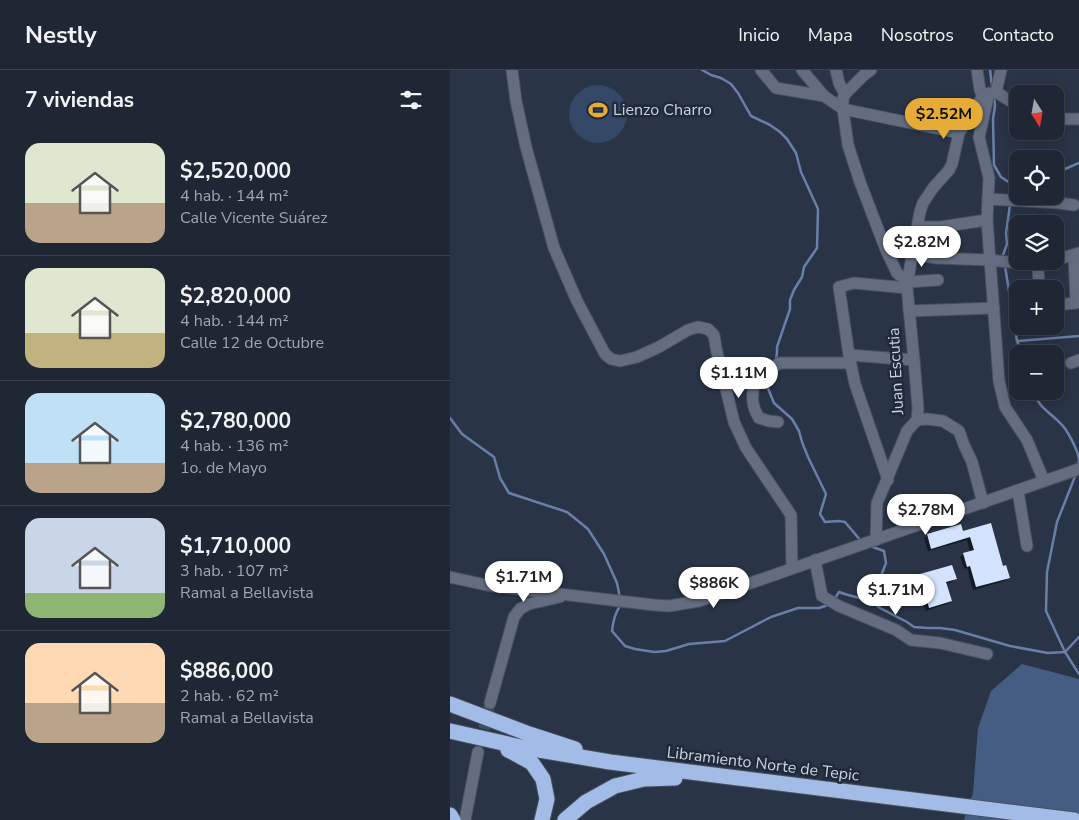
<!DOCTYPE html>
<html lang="es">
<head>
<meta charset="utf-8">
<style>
	body { margin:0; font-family:"Nunito Sans",sans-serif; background:#2c3340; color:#f1f3f6; height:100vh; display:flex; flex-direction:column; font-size:19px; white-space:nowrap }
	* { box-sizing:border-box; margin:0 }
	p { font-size:16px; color:#a1a5ac }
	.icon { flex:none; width:28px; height:28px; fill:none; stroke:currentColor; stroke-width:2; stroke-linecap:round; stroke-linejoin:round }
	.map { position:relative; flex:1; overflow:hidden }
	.side { display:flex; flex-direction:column; background:#1f2734; width:450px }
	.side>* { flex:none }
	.needle { width:32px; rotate:169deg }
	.tools { position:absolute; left:559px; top:15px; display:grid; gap:10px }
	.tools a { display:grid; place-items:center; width:55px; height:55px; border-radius:10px; background:#1f2734; box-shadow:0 2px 12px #0003,0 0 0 1px #3c444f; font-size:25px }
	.price { position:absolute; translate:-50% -42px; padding:0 11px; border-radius:18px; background:#fff; color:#222; font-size:16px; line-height:32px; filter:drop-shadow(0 1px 2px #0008) }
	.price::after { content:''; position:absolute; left:50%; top:30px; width:15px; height:11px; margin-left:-8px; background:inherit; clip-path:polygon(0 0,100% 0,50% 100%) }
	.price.selected { background:#e7ac36; color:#111 }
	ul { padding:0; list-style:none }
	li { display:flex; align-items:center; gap:15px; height:125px; padding:0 25px }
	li+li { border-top:1px solid #3c444f }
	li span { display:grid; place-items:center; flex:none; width:140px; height:100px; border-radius:15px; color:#555 }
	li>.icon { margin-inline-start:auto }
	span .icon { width:60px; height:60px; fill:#fffc; stroke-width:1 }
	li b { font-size:21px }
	h2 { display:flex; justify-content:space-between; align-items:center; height:60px; padding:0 25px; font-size:21px }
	header { display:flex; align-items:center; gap:30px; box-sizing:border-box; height:70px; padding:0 25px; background:#1f2734; border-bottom:1px solid #3c444f }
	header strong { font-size:24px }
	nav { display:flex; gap:28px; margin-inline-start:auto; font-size:18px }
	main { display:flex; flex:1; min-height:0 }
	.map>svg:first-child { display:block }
	.green { fill:#344766 }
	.forest { fill:#465d83 }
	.shadow { fill:#0007 }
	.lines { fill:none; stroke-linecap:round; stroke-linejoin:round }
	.stream { stroke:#6880a8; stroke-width:2.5 }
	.building { fill:#d3e3fe }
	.minor-tunnel { stroke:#414c5d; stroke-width:11; stroke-dasharray:11 5.5; stroke-linecap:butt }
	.minor-casing { stroke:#465061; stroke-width:13 }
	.highway-casing { stroke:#465061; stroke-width:17 }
	.minor { stroke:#636d7f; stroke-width:11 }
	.highway { stroke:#a2bce7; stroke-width:15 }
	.labels { text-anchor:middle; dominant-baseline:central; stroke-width:5; stroke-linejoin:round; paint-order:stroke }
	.poi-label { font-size:16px; fill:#cbd2dd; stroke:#1f2a3b; text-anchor:start }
	.street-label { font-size:16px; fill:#cbd2dd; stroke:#1f2a3b }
</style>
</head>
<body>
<header>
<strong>Nestly</strong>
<nav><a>Inicio</a><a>Mapa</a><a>Nosotros</a><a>Contacto</a></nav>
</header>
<main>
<section class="side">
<h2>7 viviendas<svg class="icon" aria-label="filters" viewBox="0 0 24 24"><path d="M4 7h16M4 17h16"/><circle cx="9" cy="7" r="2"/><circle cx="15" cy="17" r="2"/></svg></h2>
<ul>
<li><span style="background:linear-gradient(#dfe7d0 60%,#b9a48a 0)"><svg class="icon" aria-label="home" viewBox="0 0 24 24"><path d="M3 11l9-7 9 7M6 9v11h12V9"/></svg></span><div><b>$2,520,000</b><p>4 hab. · 144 m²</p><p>Calle Vicente Suárez</p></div></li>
<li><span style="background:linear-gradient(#dfe7d0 65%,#c2b280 0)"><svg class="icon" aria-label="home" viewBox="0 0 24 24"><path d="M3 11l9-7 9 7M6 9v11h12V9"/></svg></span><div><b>$2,820,000</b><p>4 hab. · 144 m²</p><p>Calle 12 de Octubre</p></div></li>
<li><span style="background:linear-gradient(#bfe0f5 70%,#b9a48a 0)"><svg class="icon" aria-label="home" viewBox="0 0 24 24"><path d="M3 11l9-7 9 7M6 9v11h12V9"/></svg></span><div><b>$2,780,000</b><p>4 hab. · 136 m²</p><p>1o. de Mayo</p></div></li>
<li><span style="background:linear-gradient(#c9d6e8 75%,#8fb573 0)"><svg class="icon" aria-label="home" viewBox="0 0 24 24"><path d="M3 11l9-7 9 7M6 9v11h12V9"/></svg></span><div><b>$1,710,000</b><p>3 hab. · 107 m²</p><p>Ramal a Bellavista</p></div></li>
<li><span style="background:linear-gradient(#ffd9b3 60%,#b9a48a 0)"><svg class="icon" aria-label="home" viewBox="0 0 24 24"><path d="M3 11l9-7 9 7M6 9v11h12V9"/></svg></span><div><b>$886,000</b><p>2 hab. · 62 m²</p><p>Ramal a Bellavista</p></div></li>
</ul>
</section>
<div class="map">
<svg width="629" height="750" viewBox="0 0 629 750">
	<rect width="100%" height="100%" fill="#293446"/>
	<circle class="green" cx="148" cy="44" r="29"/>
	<polygon class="forest" points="572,594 629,609 629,750 514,750 523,723 528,658 541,621"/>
	<g class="shadow">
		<polygon points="540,454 552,497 558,507 555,511 523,520 517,498 514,499 510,487 514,484 520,482 517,470 478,481 474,468 478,465 512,462"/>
		<polygon points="471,505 505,509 502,512 496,514 501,531 497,534 476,541 467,509"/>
	</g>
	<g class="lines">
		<g class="stream">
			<polyline points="252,0 261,5 271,8 281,14 288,23 301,46 320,55 330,62 337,69 346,83 351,102 368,139 367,178 354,197 352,207 344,220 340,230 340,239 327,277 327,282 326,290"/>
			<polyline points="540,0 542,16"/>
			<polyline points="544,26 545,36 543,49 544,95 551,107 560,113 560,127"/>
			<polyline points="605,100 615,99 629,93"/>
			<polyline points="560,113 566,102 568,102"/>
			<polyline points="553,188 553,185 557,174 556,163 560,135"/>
			<polyline points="555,196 567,271 572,284"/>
			<polyline points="568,271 629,266"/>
			<polyline points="321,305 317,316 324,333 342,349 349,361 352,372 358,387 376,424 370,444 375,452 388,451 395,452 411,471"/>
			<path d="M584 321C588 338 600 342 611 354 617 359 628 381 629 389 629 391 628 394 628 397"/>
			<polyline points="0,348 12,364 44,387 50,408 59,423 117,442 138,459 154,484 167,513 170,528"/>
			<polyline points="626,404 607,452 597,502 596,541 615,582 629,604"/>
			<polyline points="420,476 434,481 436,493 422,529 424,533 430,538 457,552 464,557 477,558 490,558 505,560 560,576 598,583 615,582 629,567"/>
			<path d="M384 530 389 522C402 527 411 527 424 533"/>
			<path d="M170 534V536C165 543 163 552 162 561L175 576 185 579 204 582 216 581 239 574 275 571 321 547 348 538H369L378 535"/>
		</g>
	</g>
	<g class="building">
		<polygon points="541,453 553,496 556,495 560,508 526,517 520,496 517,497 513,483 524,480 520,467 481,479 477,464 511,454 513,461"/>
		<polygon points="502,495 507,509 496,512 502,531 479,538 470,504"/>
	</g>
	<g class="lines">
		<polyline class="minor-tunnel" points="30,675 40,633"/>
		<g class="minor-casing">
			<g id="minor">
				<polyline points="62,0 66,31 76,77 104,178 127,231 155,284 161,289 170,291 187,287 209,277 238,260 248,257 258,259 264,265 266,278 284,352 296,378 341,445 342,498"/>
				<polyline points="311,0 326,18 374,26"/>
				<polyline points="352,0 374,26 393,39 509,63"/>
				<polyline points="386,0 389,13 395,24 393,28 393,39 398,75 410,112 436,180 447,203 458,212"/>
				<polyline points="527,0 530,20 533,26"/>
				<polyline points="546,22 551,0"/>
				<polyline points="539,23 529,67 539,108 537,150 549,311 555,337 577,370 594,411"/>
				<polyline points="395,24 414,5 421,0"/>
				<polyline points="605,49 629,49"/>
				<polyline points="538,129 609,133 624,135"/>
				<polyline points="467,157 490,157 537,150"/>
				<polyline points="462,184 487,188 539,190 588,195 602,191"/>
				<polyline points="605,190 629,183"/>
				<polyline points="588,195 589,219"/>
				<polyline points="458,212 488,210"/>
				<polyline points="605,235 626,233 624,185"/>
				<polyline points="459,241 544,238"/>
				<polyline points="399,285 464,290"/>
				<polyline points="621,293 629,290"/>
				<polyline points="467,350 477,349 493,351 509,361 514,375 522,392 533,433"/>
				<path d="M328 352 319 351 309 348C301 335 302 327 304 313L329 293H400"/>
				<polyline points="438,410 405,314 399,285 389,217 404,213 457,218"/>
				<polyline points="568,421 577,476"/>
				<polyline points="426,470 427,433 457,361 467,350 468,338 464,290 457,218 462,184 470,142 473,133 483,118 499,100 502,94 509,63 533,26 546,22 562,32 568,38"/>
				<polyline points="365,490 372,526 389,536 446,560 461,570 490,573 537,584"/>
				<polyline points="0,507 41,516 204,535 219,536 249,531 629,399"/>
				<polyline points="40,633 64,547 70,539 79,534 110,527"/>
				<polyline points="15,750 28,682"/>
			</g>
		</g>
		<g class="highway-casing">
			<g id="highway">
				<polyline points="0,634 79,664 125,679"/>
				<polyline points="0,661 71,677 160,692 624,750"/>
				<polyline points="58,680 62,682 82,693 93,709 97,729 92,750"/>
				<polyline points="0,745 3,750"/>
				<polyline points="115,750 136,732 165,716 194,709 225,708"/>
			</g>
		</g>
		<use href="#minor" class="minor"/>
		<use href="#highway" class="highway"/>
	</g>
	<defs>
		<g id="stadium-bare" transform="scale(1.5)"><path d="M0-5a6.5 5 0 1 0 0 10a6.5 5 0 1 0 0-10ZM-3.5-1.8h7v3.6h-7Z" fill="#e7ac36" stroke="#1f2a3b" stroke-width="2.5" paint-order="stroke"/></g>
	</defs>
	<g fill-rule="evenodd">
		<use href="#stadium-bare" x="148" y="40"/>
	</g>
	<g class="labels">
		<g class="poi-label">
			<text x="163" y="40">Lienzo Charro</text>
		</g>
		<g class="street-label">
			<text transform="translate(446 301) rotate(-93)">Juan Escutia</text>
			<text transform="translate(313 694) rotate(7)">Libramiento Norte de Tepic</text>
		</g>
	</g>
</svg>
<div class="tools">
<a><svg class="needle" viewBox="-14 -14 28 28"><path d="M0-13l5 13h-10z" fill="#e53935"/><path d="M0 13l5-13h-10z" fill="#a1a5ac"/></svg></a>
<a><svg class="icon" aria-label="locate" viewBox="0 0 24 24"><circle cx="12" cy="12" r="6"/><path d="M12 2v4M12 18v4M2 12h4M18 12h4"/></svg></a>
<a><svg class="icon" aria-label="layers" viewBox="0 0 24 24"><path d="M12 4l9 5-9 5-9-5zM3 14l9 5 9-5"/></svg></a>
<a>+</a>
<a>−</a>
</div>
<b class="price selected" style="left:494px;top:70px">$2.52M</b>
<b class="price" style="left:472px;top:198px">$2.82M</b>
<b class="price" style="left:289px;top:329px">$1.11M</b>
<b class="price" style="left:476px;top:466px">$2.78M</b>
<b class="price" style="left:74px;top:533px">$1.71M</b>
<b class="price" style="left:264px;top:539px">$886K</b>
<b class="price" style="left:446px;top:546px">$1.71M</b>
</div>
</main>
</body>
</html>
